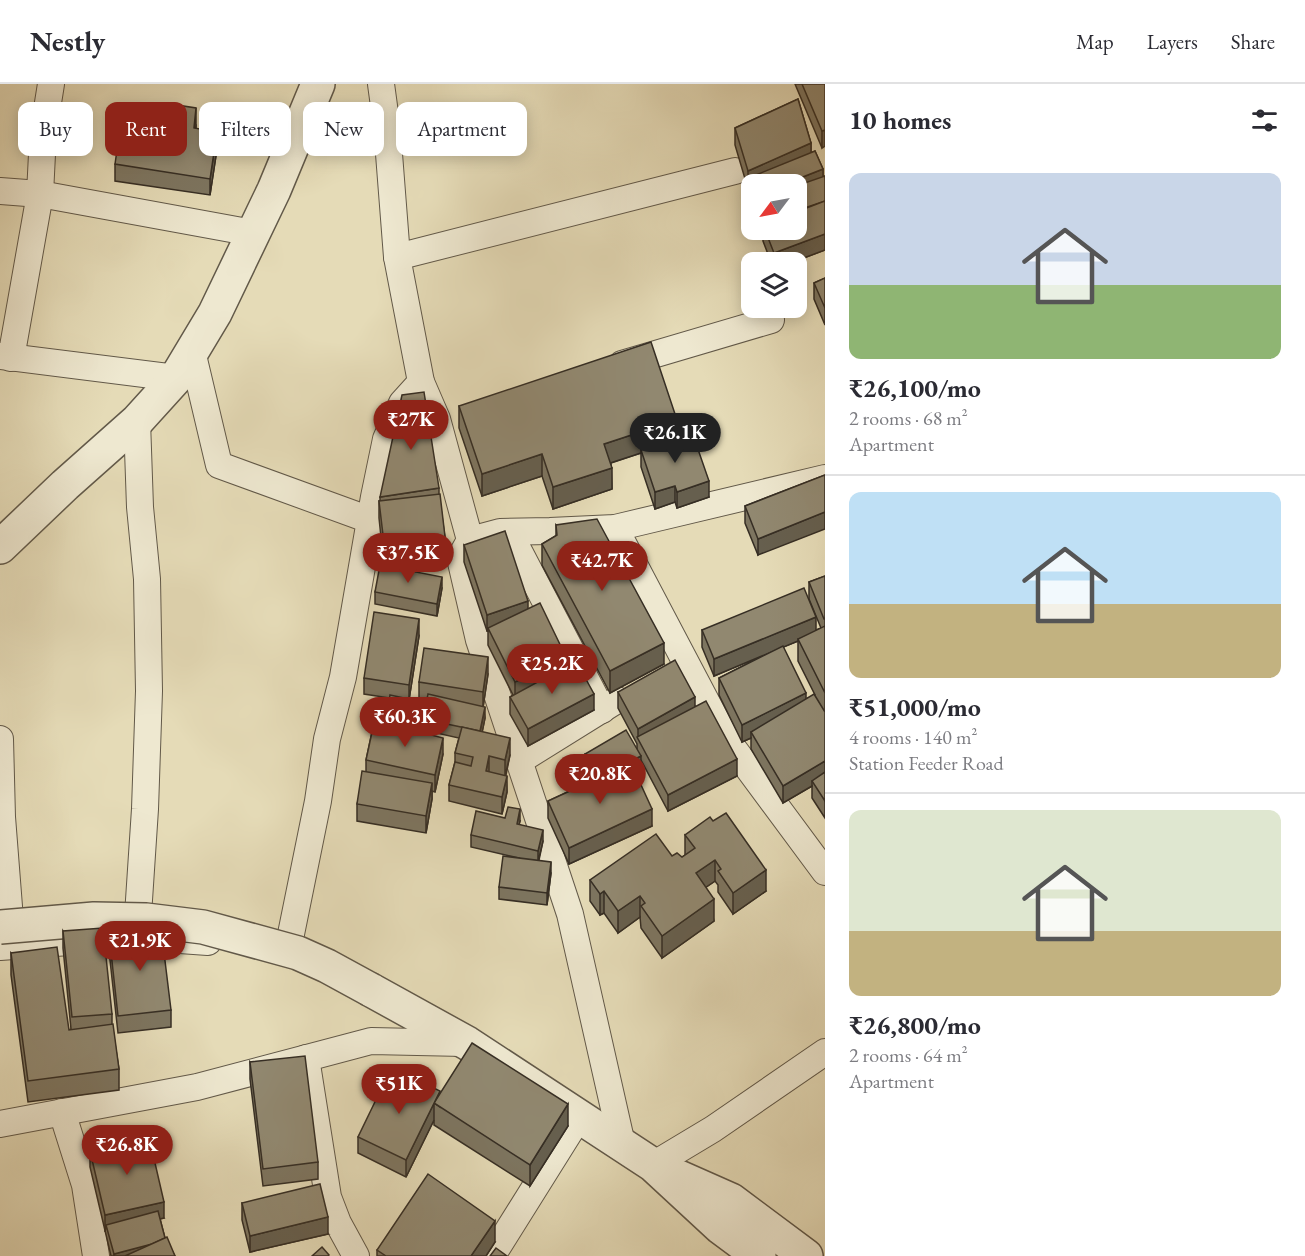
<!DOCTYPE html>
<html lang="en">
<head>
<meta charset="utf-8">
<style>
	body { margin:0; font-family:"EB Garamond",serif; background:#f2f2f3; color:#2b2b33; height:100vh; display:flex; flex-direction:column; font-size:22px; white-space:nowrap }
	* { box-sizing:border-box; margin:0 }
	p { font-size:20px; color:#7c7c81 }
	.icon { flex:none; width:33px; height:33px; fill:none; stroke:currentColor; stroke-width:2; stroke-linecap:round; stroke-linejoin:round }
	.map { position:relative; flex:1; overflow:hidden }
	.sheet { display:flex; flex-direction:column; background:#fff; width:480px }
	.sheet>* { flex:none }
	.hud { position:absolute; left:18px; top:18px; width:570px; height:54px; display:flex; gap:12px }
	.needle { width:39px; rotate:238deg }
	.fabs { position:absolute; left:741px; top:90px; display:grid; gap:12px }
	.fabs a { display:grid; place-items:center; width:66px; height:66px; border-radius:12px; background:#fff; box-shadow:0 3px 15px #0003; font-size:30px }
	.price { position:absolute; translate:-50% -51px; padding:0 14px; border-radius:21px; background:#8f2418; color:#fff; font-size:20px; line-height:39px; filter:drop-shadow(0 2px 3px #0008) }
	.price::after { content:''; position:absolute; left:50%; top:36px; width:18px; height:14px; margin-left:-9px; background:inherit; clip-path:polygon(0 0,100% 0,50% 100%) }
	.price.on { background:#222; color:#fff }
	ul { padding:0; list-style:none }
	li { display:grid; align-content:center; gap:12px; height:318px; padding:0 24px }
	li+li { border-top:2px solid #e1e1e2 }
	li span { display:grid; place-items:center; height:186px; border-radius:12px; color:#555 }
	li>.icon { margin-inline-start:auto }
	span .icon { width:108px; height:108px; fill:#fffc; stroke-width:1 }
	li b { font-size:26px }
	h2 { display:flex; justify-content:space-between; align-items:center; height:72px; padding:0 24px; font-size:26px }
	.chip { padding:0 21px; border-radius:12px; background:#fff; box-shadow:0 3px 15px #0003; font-size:21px; line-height:54px }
	.chip.on { background:#8f2418; color:#fff }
	header { display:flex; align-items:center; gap:36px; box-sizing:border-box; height:84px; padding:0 30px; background:#fff; border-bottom:2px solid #e1e1e2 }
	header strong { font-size:28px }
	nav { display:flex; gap:33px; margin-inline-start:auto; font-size:21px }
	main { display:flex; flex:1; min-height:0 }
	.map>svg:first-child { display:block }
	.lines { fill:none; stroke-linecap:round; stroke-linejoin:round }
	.minor-casing { stroke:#625949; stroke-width:28 }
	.tertiary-casing { stroke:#625949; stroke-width:36 }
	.minor { stroke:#eee8d0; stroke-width:26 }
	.tertiary { stroke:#eee8d0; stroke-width:33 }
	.tertiary-bridge-casing { stroke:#625949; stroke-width:36; stroke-linecap:butt }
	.tertiary-bridge { stroke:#eee8d0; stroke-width:33 }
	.wall { fill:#7d7560; stroke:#362e24; stroke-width:1.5; fill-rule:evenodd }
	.shaded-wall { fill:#665f4e; stroke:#362e24; stroke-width:1.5 }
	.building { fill:#918870; stroke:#362e24; stroke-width:1.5 }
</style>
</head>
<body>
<header>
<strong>Nestly</strong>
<nav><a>Map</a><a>Layers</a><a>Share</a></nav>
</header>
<main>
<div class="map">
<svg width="825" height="1172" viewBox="0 0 825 1172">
	<rect width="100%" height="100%" fill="#e5dbb7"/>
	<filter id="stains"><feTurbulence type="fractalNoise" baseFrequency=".00333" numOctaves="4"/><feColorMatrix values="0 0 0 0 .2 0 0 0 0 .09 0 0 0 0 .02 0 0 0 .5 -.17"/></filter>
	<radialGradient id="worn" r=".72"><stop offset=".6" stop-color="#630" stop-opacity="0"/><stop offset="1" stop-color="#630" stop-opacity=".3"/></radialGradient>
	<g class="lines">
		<g class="minor-casing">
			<g id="minor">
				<polyline points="381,0 387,44 397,173 421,298 437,335 470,456"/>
				<polyline points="0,107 40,110 253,149"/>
				<polyline points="397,173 735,87"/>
				<polyline points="192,267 219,381 370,436"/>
				<polyline points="0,272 176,294"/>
				<polyline points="11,274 40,110 43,50 51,0"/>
				<polyline points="622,280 771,236"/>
				<polyline points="137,337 140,423 147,495 149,607 145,725 138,831 138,853"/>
				<polyline points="615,444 725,653 825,788"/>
				<polyline points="509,448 602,626"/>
				<polyline points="0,655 2,733 12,861"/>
				<polyline points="519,677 617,616"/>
				<polyline points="290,855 318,717 327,655 343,593 374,413 386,355 402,319 421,298"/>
				<polyline points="0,863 138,853 208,858"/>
				<polyline points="306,974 328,1113 338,1139 356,1172"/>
				<polyline points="62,1028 85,1101 96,1172"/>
				<polyline points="0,1040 197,1003 371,957 464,959"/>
				<polyline points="622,1060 570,830 479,556 460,474 470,456 500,448 550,447 615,444 825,394"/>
				<polyline points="653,1081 713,1045 825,968"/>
				<polyline points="492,1172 579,1033"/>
			</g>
		</g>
		<g class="tertiary-casing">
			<g id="tertiary">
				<polyline points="0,463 65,401 137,337 176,294 215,229 274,106 318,0"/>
				<polyline points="371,906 467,959 653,1081 720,1143 759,1172"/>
				<polyline points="679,1093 731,1116 806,1172"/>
			</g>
		</g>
		<use href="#minor" class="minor"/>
		<use href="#tertiary" class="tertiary"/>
		<g class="tertiary-bridge-casing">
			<polyline id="tertiary-bridge" points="0,843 94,835 146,836 203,843 298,869 327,882 371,906"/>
		</g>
		<use href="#tertiary-bridge" class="tertiary-bridge"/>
	</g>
	<g class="wall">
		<polygon points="795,0 825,0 822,64"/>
		<polygon points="798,15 811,59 811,69 815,67 823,85 823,93 825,92 825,166 793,178 771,178 763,157 763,146 796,146 796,100 752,100 752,120 746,106 746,98 735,61 735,44"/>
		<polygon points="196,41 196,45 217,65 210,111 115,97 115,80 160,44"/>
		<polygon points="825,194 825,241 814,215 814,199"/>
		<polygon points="459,322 677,353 709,413 677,424 675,418 655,425 641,383 641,369 611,379 612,405 553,425 542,392 482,412 459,344"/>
		<polygon points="825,391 758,471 745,439 745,422"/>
		<polygon points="439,404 439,410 446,461 446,478 395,484 442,504 437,532 375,520 375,508 384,482 379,434 379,417 380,417 380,413"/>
		<polygon points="556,441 664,580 610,609 542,481 542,460 556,452"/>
		<polygon points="464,461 528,525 594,626 528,662 510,630 510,613 513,611 488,561 488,547 487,547 464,478"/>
		<path d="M825 492V734L812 714V702L783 719 751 665V654L742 658 719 611V594L770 568 714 592 702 563V546H816L821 544 809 515V498ZM798 557V577L815 611 806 615 783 563Z"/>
		<polygon points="419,552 409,616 409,626 418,639 416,647 443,670 435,708 432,707 432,715 426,749 357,737 357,720 366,687 366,676 373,643 373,633 388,623 390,614 364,610 364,594"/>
		<polygon points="488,590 483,623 485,634 482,648 510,671 506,691 507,708 502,730 449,717 449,701 455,678 455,669 459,654 423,646 423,635 427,616 419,615 419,598"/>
		<polygon points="618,608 695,622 737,692 668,727 641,676 641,683 634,687 652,742 569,780 548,734 548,717 593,696 585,681 585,670 637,666 637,660 618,624"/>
		<polygon points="520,737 519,740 543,757 539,776 551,789 547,821 499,815 499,803 519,774 471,763 471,751"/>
		<polygon points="685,751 766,807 733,830 718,808 718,801 715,797 706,803 714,837 662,874 641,844 640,833 618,849 604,829 600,831 590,817 590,796 672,772 682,773 685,771"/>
		<polygon points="63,847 112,930 112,940 119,985 119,1006 28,1018 11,891 11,869 69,946 71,945 63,864"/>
		<polygon points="109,850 171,926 171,943 118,949 109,867"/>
		<polygon points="250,978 318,1078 318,1095 263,1102 250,995"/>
		<polygon points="400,997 440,1010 568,1042 530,1102 434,1041 434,1036 406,1093 358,1069 358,1053"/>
		<polygon points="90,1067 164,1134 160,1135 165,1154 175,1172 111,1172 90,1083"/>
		<polygon points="242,1119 328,1150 250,1168 242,1136"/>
		<polygon points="495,1158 486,1172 377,1172 377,1166"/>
	</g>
	<g class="shaded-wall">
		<polygon points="196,24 196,41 194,61 194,44"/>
		<polygon points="825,46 825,62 822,64 822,47"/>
		<polygon points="217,48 217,65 210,111 210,95"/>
		<polygon points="811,59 811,76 748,99 748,87"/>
		<polygon points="823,85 823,97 796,107 796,100 785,100"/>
		<polygon points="825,150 825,166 793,178 774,178 774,169"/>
		<polygon points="677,336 677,357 641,366 641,369 604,381 604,360"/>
		<polygon points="542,370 542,392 482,412 482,390"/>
		<polygon points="612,384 612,405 553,425 553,403"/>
		<polygon points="709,397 709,413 677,424 677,408"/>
		<polygon points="675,402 675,418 655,425 655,408"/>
		<polygon points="825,428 825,445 758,471 758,455"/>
		<polygon points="442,493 442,504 437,532 437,520"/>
		<polygon points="528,517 528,534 488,544 488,547 487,547 487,531"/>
		<polygon points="816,533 816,550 798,555 798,557 714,592 714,575"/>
		<polygon points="419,535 419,552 409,616 409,626 406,625 409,615 409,601"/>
		<polygon points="664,559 664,580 610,609 610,587"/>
		<polygon points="488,573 488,590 483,624 483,608"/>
		<polygon points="566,573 566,589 515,615 515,598"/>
		<polygon points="806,609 806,626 751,648 751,654 742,658 742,641"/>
		<polygon points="594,610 594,626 528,662 528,645"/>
		<polygon points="695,613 695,629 638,654 638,645"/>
		<polygon points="485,623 485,634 480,659 480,648"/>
		<polygon points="418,628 418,639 413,662 413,651"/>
		<polygon points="443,654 443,670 435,708 435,691"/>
		<polygon points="510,654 510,671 505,692 505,676"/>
		<polygon points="489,672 489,688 486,687"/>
		<polygon points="641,672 641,683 599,706 599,695"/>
		<polygon points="737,675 737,692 668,727 668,711"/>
		<polygon points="825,677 825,694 812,697 812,702 783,719 783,702"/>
		<polygon points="507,692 507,708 502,730 502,713"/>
		<polygon points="432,699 432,715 426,749 426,732"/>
		<polygon points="520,725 520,737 517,751 517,740"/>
		<polygon points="652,725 652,742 569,780 569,764"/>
		<polygon points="543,746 543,757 538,778 538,767"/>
		<polygon points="715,776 715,797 696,810 696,789"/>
		<polygon points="551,778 551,789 547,821 547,809"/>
		<polygon points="766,786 766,807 733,830 733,809"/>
		<polygon points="604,807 604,829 600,831 600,810"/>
		<polygon points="640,812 640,833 618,849 618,827"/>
		<polygon points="714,815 714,837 662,874 662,852"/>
		<polygon points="440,1007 440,1023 434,1019 434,1036 406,1093 406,1076"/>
		<polygon points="568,1020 568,1042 530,1102 530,1081"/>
		<polygon points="164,1118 164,1134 108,1147 106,1141 105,1148 105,1131"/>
		<polygon points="328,1133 328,1150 250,1168 250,1152"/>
		<polygon points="495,1137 495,1158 486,1172 471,1172"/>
		<polygon points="165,1156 149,1172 114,1172 114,1170"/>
	</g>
	<g class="building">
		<polygon points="802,0 825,0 825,46 822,47"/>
		<polygon points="798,15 811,59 748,87 735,44"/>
		<polygon points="164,19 196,24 194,44 217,48 210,95 115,80 121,39 160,44"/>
		<polygon points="815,67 823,85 785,100 752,100 752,109 746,95"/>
		<polygon points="825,92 825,117 796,127 796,102"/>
		<polygon points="825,117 825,150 774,169 765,146 796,146 796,128"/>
		<polygon points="825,194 825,224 814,199"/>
		<polygon points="651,258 677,336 604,360 612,384 553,403 542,370 482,390 459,322"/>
		<polygon points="424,308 439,404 380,413 402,311"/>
		<polygon points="692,348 709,397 677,408 675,402 655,408 641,366"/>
		<polygon points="825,391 825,428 758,455 745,422"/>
		<polygon points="440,410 446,461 385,468 379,417"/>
		<polygon points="597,435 664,559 610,587 542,460 557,451 556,441"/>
		<polygon points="505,447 528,517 487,531 464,461"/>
		<polygon points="380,481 442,493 437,520 375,508"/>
		<polygon points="825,492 825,535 824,535 809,498"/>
		<polygon points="804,504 816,533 714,575 702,546"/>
		<polygon points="540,519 566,573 515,598 488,544"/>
		<polygon points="374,528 419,535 409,601 364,594"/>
		<polygon points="825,542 825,609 798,555"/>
		<polygon points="783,562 806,609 742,641 719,594"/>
		<polygon points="424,564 488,573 483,608 419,598"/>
		<polygon points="675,576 695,613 638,645 618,608"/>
		<polygon points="576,577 594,610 528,645 510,613"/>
		<polygon points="428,610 485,623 480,647 423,635"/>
		<polygon points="814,610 825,628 825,677 783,702 751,648"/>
		<polygon points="390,611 409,615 406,625 418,628 414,646 382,640 383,635 373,633 376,620 388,623"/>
		<polygon points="706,617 737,675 668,711 637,653"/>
		<polygon points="374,639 397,642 443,654 435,691 366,676"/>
		<polygon points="462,643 510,654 505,676 489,672 486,687 507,692 502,713 449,701 455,678 471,682 473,673 455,669"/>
		<polygon points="626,646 641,672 598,694 585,670"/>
		<polygon points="631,679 652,725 569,764 548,717"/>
		<polygon points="362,687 432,699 426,732 357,720"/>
		<polygon points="825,688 825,717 812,697"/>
		<polygon points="508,723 520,725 517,740 543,746 538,767 471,751 476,727 505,734"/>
		<polygon points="726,729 766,786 733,809 718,787 721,785 715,776 696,789 714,815 662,852 641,822 645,819 640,812 618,827 604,807 600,810 590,796 656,750 672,772 677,769 682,773 695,764 685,751 710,733 713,737"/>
		<polygon points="503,772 551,778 547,809 499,803"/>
		<polygon points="103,844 112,930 72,933 63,847"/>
		<polygon points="161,844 171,926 118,932 109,850"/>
		<polygon points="57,863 69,946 113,940 119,985 28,997 11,869"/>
		<polygon points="472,959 568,1020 530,1081 434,1019"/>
		<polygon points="305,972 318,1078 263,1085 250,978"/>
		<polygon points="403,989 440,1007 406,1076 358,1053 388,991 400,997"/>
		<polygon points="149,1053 164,1118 105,1131 90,1067"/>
		<polygon points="428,1090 495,1137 471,1172 386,1172 377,1166"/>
		<polygon points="320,1100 328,1133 250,1152 242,1119"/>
		<polygon points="158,1127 165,1154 152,1160 114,1170 106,1141"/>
		<polygon points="167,1153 175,1172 125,1172"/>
		<polygon points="322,1163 329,1171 328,1172 312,1172"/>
		<polygon points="496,1164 507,1172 490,1172"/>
	</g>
	<rect width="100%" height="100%" filter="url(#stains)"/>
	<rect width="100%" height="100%" fill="url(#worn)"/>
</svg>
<div class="fabs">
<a><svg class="needle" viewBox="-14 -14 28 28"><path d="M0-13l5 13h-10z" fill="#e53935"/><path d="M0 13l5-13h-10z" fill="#7c7c81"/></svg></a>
<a><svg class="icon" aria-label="layers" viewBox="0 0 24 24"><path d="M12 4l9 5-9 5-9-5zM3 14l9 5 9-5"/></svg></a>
</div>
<b class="price" style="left:411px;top:367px">₹27K</b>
<b class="price on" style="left:675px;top:380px">₹26.1K</b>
<b class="price" style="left:408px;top:500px">₹37.5K</b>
<b class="price" style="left:602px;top:508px">₹42.7K</b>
<b class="price" style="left:552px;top:611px">₹25.2K</b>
<b class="price" style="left:405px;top:664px">₹60.3K</b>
<b class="price" style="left:600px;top:721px">₹20.8K</b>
<b class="price" style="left:140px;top:888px">₹21.9K</b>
<b class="price" style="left:399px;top:1031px">₹51K</b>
<b class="price" style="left:127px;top:1092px">₹26.8K</b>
<div class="hud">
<a class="chip">Buy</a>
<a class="chip on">Rent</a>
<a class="chip">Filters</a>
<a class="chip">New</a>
<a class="chip">Apartment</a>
</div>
</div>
<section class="sheet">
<h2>10 homes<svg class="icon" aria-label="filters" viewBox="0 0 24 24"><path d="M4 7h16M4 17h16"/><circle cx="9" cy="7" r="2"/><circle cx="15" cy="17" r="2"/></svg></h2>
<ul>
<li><span style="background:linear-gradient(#c9d6e8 60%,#8fb573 0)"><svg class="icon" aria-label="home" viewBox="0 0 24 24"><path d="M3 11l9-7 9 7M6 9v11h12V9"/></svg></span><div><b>₹26,100/mo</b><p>2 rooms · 68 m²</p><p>Apartment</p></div></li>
<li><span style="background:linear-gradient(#bfe0f5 60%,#c2b280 0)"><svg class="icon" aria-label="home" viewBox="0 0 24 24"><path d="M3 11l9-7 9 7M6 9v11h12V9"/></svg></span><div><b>₹51,000/mo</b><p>4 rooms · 140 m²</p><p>Station Feeder Road</p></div></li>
<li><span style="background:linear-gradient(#dfe7d0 65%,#c2b280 0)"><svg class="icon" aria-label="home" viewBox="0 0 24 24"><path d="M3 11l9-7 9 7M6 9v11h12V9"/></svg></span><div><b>₹26,800/mo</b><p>2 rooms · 64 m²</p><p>Apartment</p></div></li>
</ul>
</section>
</main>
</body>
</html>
